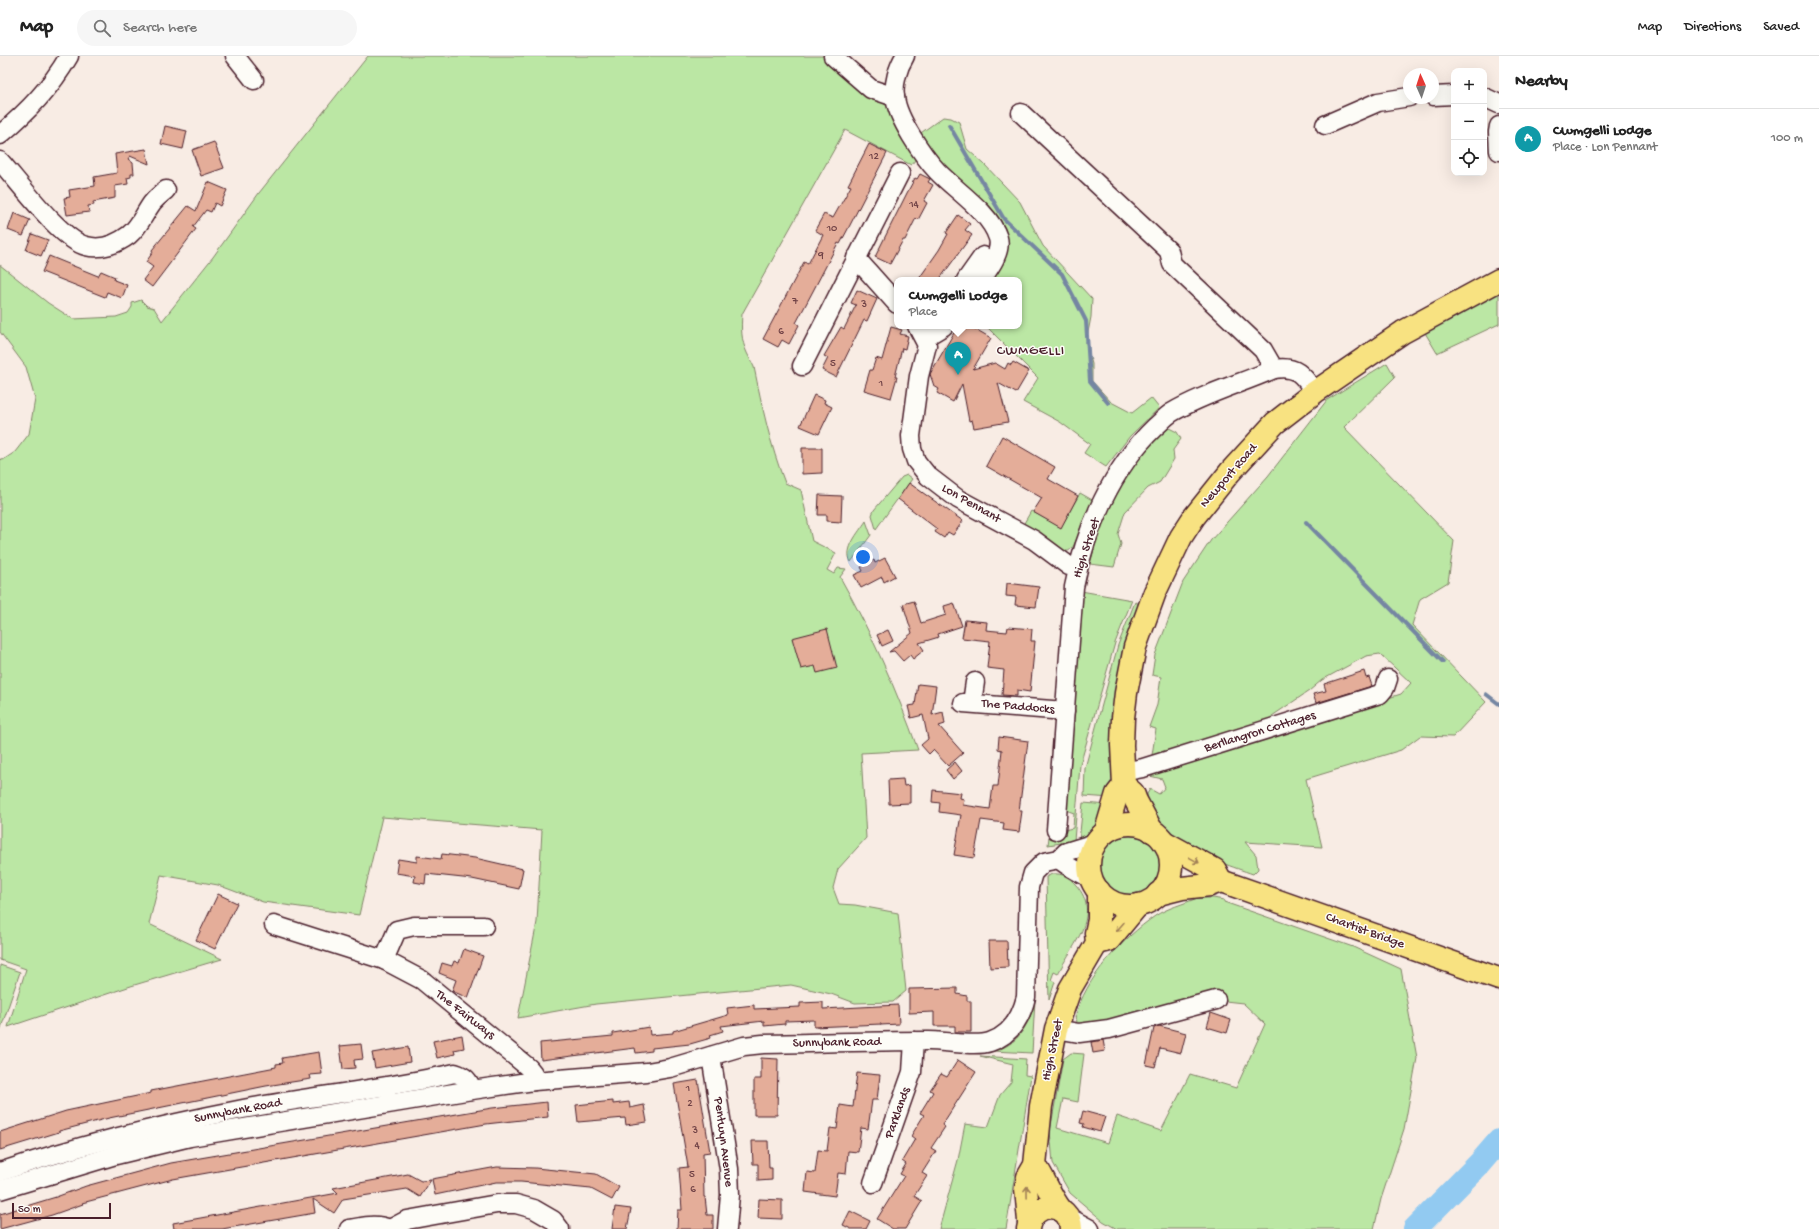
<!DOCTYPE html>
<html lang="en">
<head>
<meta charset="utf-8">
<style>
  body { margin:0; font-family:"Gochi Hand",sans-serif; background:#f6f6f6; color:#222 }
  .controls { position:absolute; right:12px; top:12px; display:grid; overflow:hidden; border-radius:8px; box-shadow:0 4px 16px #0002 }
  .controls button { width:36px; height:36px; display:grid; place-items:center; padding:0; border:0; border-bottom:1px solid #e0e0e0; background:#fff; color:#222; font:20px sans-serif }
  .compass { position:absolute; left:1403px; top:12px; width:36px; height:36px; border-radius:50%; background:#fff; box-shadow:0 4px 16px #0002; rotate:357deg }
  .scale { position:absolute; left:12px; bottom:10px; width:99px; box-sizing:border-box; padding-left:4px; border:2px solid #4a1f2b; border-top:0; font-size:11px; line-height:14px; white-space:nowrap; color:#4a1f2b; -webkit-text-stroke:3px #fdfcf7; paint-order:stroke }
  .you { position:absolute; left:863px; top:501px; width:14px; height:14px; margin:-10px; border:3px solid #fff; border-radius:50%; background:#1a73e8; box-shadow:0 0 0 6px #1a73e833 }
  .badge { display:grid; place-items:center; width:26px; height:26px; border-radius:50%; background:#d1495b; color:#fff; font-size:13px; font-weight:700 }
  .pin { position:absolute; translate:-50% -33px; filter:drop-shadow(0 1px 2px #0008) }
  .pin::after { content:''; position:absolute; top:21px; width:14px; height:12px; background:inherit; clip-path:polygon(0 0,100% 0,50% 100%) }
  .popup { position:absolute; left:894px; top:221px; width:128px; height:52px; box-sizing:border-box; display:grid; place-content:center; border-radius:8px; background:#fff; filter:drop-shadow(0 1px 3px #0005); font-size:13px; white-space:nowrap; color:#767676 }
  .popup b { font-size:15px; color:#222 }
  .popup::after { content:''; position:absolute; left:50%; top:100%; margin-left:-8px; border:8px solid transparent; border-top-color:#fff }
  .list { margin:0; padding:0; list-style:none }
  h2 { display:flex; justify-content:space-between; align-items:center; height:52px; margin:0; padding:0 16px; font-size:17px }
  h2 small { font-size:13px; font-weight:400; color:#767676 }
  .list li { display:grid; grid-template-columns:26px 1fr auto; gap:12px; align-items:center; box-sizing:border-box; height:60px; padding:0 16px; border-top:1px solid #e0e0e0 }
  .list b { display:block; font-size:15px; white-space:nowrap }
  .list p { margin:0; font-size:13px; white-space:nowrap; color:#767676 }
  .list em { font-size:13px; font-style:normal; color:#767676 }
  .icon { flex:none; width:22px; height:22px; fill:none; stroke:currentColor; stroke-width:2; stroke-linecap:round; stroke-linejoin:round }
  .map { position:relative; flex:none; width:1499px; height:1173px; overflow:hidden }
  header { display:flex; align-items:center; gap:24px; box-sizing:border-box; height:56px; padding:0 20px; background:#fff; border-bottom:1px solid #e0e0e0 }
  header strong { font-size:19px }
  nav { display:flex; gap:22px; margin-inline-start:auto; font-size:14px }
  .search { width:280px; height:36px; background:#f6f6f6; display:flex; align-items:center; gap:10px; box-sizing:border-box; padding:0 14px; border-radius:22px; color:#767676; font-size:15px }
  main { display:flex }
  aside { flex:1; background:#fff }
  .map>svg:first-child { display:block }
</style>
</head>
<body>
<header>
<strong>Map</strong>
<div class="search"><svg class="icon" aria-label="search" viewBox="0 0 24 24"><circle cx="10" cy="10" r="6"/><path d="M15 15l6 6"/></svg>Search here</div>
<nav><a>Map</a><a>Directions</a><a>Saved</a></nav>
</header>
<main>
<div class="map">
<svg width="1499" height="1173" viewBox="0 0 1499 1173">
  <rect width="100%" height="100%" fill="#f8ece4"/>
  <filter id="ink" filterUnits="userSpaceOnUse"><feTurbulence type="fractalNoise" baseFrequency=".025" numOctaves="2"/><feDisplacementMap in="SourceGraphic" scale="8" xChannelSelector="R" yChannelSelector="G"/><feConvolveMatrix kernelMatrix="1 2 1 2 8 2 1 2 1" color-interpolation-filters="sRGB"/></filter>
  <g filter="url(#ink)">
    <g fill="#bbe7a4" stroke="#828368" fill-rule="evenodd">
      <path d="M368,0H842L867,36L890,52L907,89L916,103L911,109L845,74L742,258C741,272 741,284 747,297C749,302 752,306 754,311C762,350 770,389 785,427L801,434L812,485L836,497L827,514L834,518L838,512L846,513L840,521C871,576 897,635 918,694L861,697L866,782L838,813L833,832L839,848L855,849L898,857L906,935L893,946L855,947L831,938L791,929L596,948L518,962L537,866L542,774L382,761L359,859L263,846L218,829L161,819L149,868L222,903L131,930L8,971L26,913L0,904V403L3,404L15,396L29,378L35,343L26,311L0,276V209L48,247L73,263L116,261L128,257L132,251V247L141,244L147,250L154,252L162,265L213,201L259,137Z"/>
      <polygon points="943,61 951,62 959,66 967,93 984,108 1020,146 1043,190 1092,243 1091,261 1086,287 1092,308 1092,325 1111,346 1132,357 1151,342 1159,352 1130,380 1106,411 1084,397 1090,388 1060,366 1023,346 1038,322 986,270 1019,270 1019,224 989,224 1004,193 918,79"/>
      <polygon points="1499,235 1499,268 1437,297 1424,275"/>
      <path d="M1387,307L1395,321L1344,371L1454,485L1448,526L1420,543L1412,569L1486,646L1453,681L1420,680L1401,694L1306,723L1322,791L1245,786L1256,799L1258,813L1253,818C1215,805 1150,784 1147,738L1150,733L1159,738L1165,731L1162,723L1150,720L1146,707L1152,699L1156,673L1149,671L1157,649L1161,621L1152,619L1155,599L1183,526L1211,484L1268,420L1327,344ZM1380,598L1411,627L1401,638L1277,677L1272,660L1309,635L1322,624L1366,600Z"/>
      <path d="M1169,372L1177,376L1181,383L1173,394L1174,403L1160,426L1148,432L1125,456L1118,478L1121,488L1114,511L1090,508C1106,449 1122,414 1169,372Z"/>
      <polygon points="907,419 912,423 876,473 872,459 874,454 902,421"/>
      <path d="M1080,437L1094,445L1073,491C1071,493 1069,496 1065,495C1054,494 1033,476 1023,469L1031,455L1061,471Z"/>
      <path d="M866,465L871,479L851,506C843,493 859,476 866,465Z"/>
      <polygon points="1081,535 1132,544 1115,587 1080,709 1074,785 1048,789 1049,781 1061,782 1064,774 1073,772 1074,757 1066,754"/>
      <polygon points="1135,546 1140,548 1111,742 1084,740 1085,712 1118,589"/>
      <path d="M1083,747L1109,749C1102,765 1095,777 1079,786Z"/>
      <circle cx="1130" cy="810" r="30"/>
      <path d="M1052,818C1063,817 1069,821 1076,829C1103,859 1071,890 1058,918L1054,916L1051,924L1055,926L1049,944L1046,821Z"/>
      <path d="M1197,842H1213L1224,844V846L1353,891L1401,913L1417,1002L1404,1073L1381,1143L1374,1173H1117L1103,1165L1070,1137L1053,1107L1050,1075L1063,1003L1071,997L1084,998L1078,1046L1063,1043L1057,1072L1108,1087L1117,1060L1161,1075L1190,1018L1236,1032L1265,968L1243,947L1225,945V940L1216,938L1110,967L1075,970L1077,965L1075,962C1085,922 1122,883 1155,860C1167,852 1184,848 1197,842Z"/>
      <polygon points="0,909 20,916 0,975"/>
      <path d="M1035,944L1032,997L993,995C1018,990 1030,967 1035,944Z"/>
      <polygon points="980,1000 1026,1003 1025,1019 1031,1020 1006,1173 939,1173 958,1104 965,1068 988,1071 1000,1039 1011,1026 1013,1008"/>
    </g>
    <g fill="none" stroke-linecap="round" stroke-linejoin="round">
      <g stroke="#7586a2" stroke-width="4">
        <polyline points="949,69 1004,163 1062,218 1086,265 1090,325 1108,347"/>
        <polyline points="1306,466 1443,606"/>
        <polyline points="1486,638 1499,648"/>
      </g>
      <polyline stroke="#92caf1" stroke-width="24" points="1415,1173 1480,1107 1499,1085"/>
    </g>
    <g fill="#e4ad99" stroke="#4a1f2b">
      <polygon points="165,70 187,75 183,93 161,88"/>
      <polygon points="214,86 224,112 201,120 192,94"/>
      <polygon points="869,88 887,97 849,171 840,188 838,187 813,235 796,267 799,269 789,288 782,284 778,291 763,283 804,206 808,208 823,179 815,174 824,158 833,162 851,130 848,129"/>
      <polygon points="146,93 149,108 130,100 128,103 133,107 134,118 131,118 131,121 127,122 128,128 115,130 115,142 93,146 94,149 88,150 89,156 67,159 64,142 70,141 69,134 95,130 94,121 117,117 115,98"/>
      <polygon points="920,118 930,123 928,126 933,129 924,145 927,147 918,164 916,162 905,184 903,184 890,208 875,201 907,137 915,122 917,123"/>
      <polygon points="208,126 227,134 220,150 215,147 211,156 206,154 193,171 196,173 152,231 143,224 153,211 146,206 153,196 152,194 188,150 196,155"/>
      <polygon points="14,157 30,164 23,180 8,174"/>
      <polygon points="958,159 970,168 965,174 972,179 939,224 918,224 939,194 948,178 946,177"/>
      <polygon points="32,178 48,184 41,200 26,194"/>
      <polygon points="49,200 98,220 101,215 115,221 114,224 127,229 122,242 107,236 105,241 42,216"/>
      <polygon points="857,234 877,243 867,265 864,264 836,321 822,314 828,302 824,300 841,271 844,273 856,249 851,247"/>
      <polygon points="958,270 970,270 991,282 973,313 995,307 1005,313 1008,307 1011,309 1013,306 1029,315 1016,337 998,327 1008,366 974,372 972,364 969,365 962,328 953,346 937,337 939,333 934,330 930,318"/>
      <polygon points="891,271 902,274 900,278 908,280 905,293 902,292 895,321 897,321 891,342 864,334 870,314 872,314 876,302 882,304"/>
      <polygon points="814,339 825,344 824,347 832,351 819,378 800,370"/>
      <polygon points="1002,380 1055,411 1048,423 1078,440 1061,472 1033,456 1042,442 986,410"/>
      <polygon points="802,392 822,392 822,417 802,418"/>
      <polygon points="909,427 963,465 953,479 948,476 944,482 935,476 937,473 898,443"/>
      <polygon points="819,439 842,440 841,466 827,465 827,459 818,459"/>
      <polygon points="885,502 895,520 884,526 882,521 861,532 854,519 863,515 861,511 874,504 875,507"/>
      <polygon points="1007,527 1039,531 1036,551 1015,549 1016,541 1006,540"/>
      <polygon points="914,545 921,567 946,559 944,550 954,547 962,570 938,578 939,581 919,587 924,594 913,603 910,599 903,605 894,595 889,596 912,577 903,548"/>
      <polygon points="965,564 987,566 986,574 1007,576 1008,571 1032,573 1031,585 1035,585 1030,636 1017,634 1017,640 1002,639 1004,614 987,612 990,585 962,582"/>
      <polygon points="827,573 837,612 817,617 815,610 801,613 792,582"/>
      <polygon points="888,574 893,585 882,590 877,579"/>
      <polygon points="1364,615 1366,622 1369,621 1372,630 1316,647 1313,638 1326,635 1324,628"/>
      <polygon points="918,628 936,630 932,659 943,656 945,668 939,670 963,697 948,710 933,694 929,698 921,689 928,683 923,659 911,662 908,650 915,649"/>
      <polygon points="999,681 1028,685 1019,755 1022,755 1019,776 1003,774 1004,767 981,764 974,802 954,799 961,759 939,756 940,747 932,746 933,734 961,737 960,742 964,743 963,749 990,753 993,730 998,730 1002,694 998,693"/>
      <polygon points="955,706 962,715 953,723 946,714"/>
      <polygon points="903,723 904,730 910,729 910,747 889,748 888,724"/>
      <polygon points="442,798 475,802 523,813 519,833 472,823 426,818 425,828 414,826 415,820 396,817 398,803 417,806 417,800 441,803"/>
      <polygon points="218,838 237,847 215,893 196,884"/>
      <polygon points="989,885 1007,885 1008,911 990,912"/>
      <polygon points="464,893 483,900 468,942 452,935 456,924 439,917 442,907 452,910 454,905 459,907"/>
      <polygon points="957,932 957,938 967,940 967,945 971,945 971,976 955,976 955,970 934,970 934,956 909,957 909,933"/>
      <polygon points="823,946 823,953 898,949 899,968 881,969 881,968 814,971 814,964 785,965 785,968 764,970 764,965 721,970 723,975 710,979 711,982 690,988 652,992 652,995 636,997 635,992 541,1004 540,987 613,980 613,977 649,971 650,979 673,977 673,975 728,959 727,952 754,949 754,953 800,951 800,947"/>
      <polygon points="1211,957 1231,964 1227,977 1207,971"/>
      <polygon points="1159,970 1186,977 1181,997 1160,992 1155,1011 1146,1009 1154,972"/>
      <polygon points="462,979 464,992 454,994 455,998 437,1002 433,985"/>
      <polygon points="1103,984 1105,995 1093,997 1091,986"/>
      <polygon points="361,988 363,1003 354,1004 355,1012 343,1013 340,990"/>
      <polygon points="408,991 410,1006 375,1012 372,997"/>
      <polygon points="319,996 322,1018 310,1019 311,1023 266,1030 109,1062 59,1075 59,1076 0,1094 0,1076 66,1055 151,1037 151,1035 276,1011 276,1008 283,1007 282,1002"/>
      <polygon points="761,1002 778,1003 777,1059 754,1059 754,1023 761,1023"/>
      <polygon points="958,1004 976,1016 942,1069 945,1071 931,1092 936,1095 922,1117 927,1120 914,1140 922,1145 905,1173 893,1173 877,1163 904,1120 900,1118 906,1108 902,1105 915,1083 911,1080 924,1059 920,1057 933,1036 930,1034 941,1018 947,1021"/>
      <polygon points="857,1017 880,1019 877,1044 872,1044 868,1073 861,1072 858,1096 848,1095 846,1118 838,1117 835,1140 805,1136 807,1116 815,1117 818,1094 827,1095 830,1072 837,1073 840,1049 853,1051"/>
      <polygon points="698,1024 710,1096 703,1097 704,1141 705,1141 707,1159 713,1159 713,1173 677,1173 678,1154 682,1154 679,1112 688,1111 674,1028"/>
      <polygon points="613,1045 613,1048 629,1046 630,1052 644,1049 647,1066 626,1069 625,1062 578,1066 576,1049"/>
      <polygon points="547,1046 548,1061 486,1068 173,1123 82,1147 83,1148 52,1159 0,1173 0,1158 56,1141 86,1130 171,1107 492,1052"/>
      <polygon points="1083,1055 1105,1061 1100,1076 1083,1071 1084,1068 1080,1067"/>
      <polygon points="752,1085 768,1085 769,1112 772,1112 772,1124 758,1125 758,1108 753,1108"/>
      <polygon points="497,1111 535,1112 596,1118 619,1131 612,1144 591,1133 521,1126 496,1126 435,1139 432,1123"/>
      <polygon points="408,1118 421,1125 431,1124 420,1141 407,1133 343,1143 334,1157 313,1143 315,1157 222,1173 174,1173 173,1167 338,1137 333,1132"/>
      <polygon points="759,1143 782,1144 782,1163 758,1162"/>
      <polygon points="615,1151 631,1153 627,1173 612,1173"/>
      <polygon points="850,1155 870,1165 866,1173 851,1173 843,1169"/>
    </g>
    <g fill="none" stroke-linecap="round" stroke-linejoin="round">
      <g stroke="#4a1f2b" stroke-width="21">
        <g id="minor">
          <polyline points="235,0 254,24"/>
          <polyline points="833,0 871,33 895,41"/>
          <path d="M905,0C898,11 893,28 895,41C897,62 923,100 937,115C956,135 990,156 998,182C1002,196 989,213 981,224"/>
          <polyline points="1433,40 1454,39"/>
          <polyline points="1484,41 1499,48"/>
          <polyline points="1021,57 1169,195 1172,208 1263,294 1274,313"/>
          <polyline points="1325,69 1378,46 1409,41"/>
          <polyline points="1499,70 1498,76 1499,95"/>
          <path d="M0,79C28,55 50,33 69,0"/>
          <path d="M0,105C18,125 61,184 86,190C101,194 117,188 129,179C140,170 144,158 152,147C156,142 161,138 166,134"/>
          <polyline points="856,202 897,248"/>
          <polyline points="966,224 983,200"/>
          <polyline points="917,270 927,289 919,320 911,380 912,393 916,405 928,420 958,443 1034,484 1069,510 1078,512"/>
          <polyline points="924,282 944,270"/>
          <polyline points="802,310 900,117"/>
          <polyline points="963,647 1065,655"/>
          <polyline points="972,647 975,626"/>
          <polyline points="1122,716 1143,712 1380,638 1385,632 1388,623"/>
          <path d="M1056,774L1074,531C1085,474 1112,412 1155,371C1160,367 1165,361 1171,357C1203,338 1240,328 1274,313C1296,309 1303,319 1315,336"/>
          <path d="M1059,803C1068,812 1081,816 1091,823"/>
          <polyline points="274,869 384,904 422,924 529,1012 533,1017 534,1025"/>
          <polyline points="384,904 397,874 414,870 484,870"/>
          <polyline points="1056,973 1079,977 1109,973 1216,944"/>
          <polyline points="711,1000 729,1113 730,1139 727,1173"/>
          <path d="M0,1116C79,1089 161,1069 243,1053C313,1040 385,1033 455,1017C465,1020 469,1024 472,1034"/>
          <polyline points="873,1127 912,1016 914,985"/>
          <path d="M0,1134L116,1099L190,1081L472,1034L534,1025L647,1016L670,1012L744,990L763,988C818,987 873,985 929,985C944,985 976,991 990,986C1011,979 1021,962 1026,941L1029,831L1033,817L1044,806L1059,803L1066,796L1095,787"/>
          <polyline points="1068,1161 1090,1173"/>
          <path d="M349,1173C363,1171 376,1167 389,1173"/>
          <polyline points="390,1173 407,1164 497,1148 516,1148 534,1153 553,1164 560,1173"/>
        </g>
      </g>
      <g stroke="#4a1f2b" stroke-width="25">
        <g id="major">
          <circle cx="1130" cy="809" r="41"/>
          <polyline points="1106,775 1117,738 1124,729"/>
          <polyline points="1152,775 1136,745 1133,737 1124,729 1122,689 1123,662 1126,637 1135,591 1155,536 1181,481 1194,461 1230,416 1275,367 1315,336 1403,276 1499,224"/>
          <polyline points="1164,786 1215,814 1221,825"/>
          <polyline points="1158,838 1182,832 1210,829 1221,825 1499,923"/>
          <polyline points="1097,887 1109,884 1138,849"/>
          <path d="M1035,1109C1045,1123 1050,1140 1061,1154"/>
          <polyline points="1029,1165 1026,1132 1028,1121 1035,1109 1041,1050 1056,973 1070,933 1097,887 1096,877 1099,864 1099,835"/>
          <path d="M1028,1173C1032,1144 1070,1144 1071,1173"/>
        </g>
      </g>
      <use href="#minor" stroke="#fdfcf7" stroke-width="18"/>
      <use href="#major" stroke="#f8e281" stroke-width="22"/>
    </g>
    <defs><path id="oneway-shaft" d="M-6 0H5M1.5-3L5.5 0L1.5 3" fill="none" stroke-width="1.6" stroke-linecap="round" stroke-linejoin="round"/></defs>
    <g stroke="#a18056">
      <use href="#oneway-shaft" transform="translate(1194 804) rotate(29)"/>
      <use href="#oneway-shaft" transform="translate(1120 871) rotate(131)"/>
      <use href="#oneway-shaft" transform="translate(1027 1136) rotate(-91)"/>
    </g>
  </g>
  <g text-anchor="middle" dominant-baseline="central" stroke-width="3" stroke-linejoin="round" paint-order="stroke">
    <g font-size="11" fill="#704246">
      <text x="874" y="101">12</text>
      <text x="914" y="149">14</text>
      <text x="832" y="173">10</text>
      <text x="821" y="200">9</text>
      <text x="795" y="246">7</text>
      <text x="864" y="249">3</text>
      <text x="781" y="276">6</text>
      <text x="833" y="308">5</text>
      <text x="881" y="328">1</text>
      <text x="688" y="1033">1</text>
      <text x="690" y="1048">2</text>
      <text x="695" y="1075">3</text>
      <text x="697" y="1090">4</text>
      <text x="692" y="1119">5</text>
      <text x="693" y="1134">6</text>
    </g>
    <g font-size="13" fill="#4a1f2b" stroke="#fdfcf7">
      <text transform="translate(1229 420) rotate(-49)">Newport Road</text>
      <text transform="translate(971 448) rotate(30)">Lon Pennant</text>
      <text transform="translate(1087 492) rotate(-72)">High Street</text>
      <text transform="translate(1018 651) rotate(5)">The Paddocks</text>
      <text transform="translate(1260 676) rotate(-17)">Berllangron Cottages</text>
      <text transform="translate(1365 875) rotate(20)">Chartist Bridge</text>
      <text transform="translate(465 959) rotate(38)">The Fairways</text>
      <text transform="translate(837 987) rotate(-1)">Sunnybank Road</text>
      <text transform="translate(1053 994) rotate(-78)">High Street</text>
      <text transform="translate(238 1055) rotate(-11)">Sunnybank Road</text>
      <text transform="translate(898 1057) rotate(-70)">Parklands</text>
      <text transform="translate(723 1086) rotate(83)">Pentwyn Avenue</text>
    </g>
    <g font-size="14" letter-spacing="1" fill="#4a1f2b" stroke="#fdfcf7">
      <text x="1031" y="295">CWMGELLI</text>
    </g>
  </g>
</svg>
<div class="controls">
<button>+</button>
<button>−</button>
<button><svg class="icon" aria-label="locate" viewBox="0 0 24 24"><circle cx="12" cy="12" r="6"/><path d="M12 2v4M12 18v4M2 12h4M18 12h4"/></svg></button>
</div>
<svg class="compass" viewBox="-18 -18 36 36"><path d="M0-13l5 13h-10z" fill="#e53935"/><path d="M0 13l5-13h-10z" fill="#767676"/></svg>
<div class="scale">50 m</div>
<div class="you"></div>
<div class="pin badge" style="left:958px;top:319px;background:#0f9aa8">A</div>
<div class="popup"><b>Cwmgelli Lodge</b>Place</div>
</div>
<aside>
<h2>Nearby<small></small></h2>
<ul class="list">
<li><span class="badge" style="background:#0f9aa8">A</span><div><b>Cwmgelli Lodge</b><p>Place · Lon Pennant</p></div><em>100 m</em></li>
</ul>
</aside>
</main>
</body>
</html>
